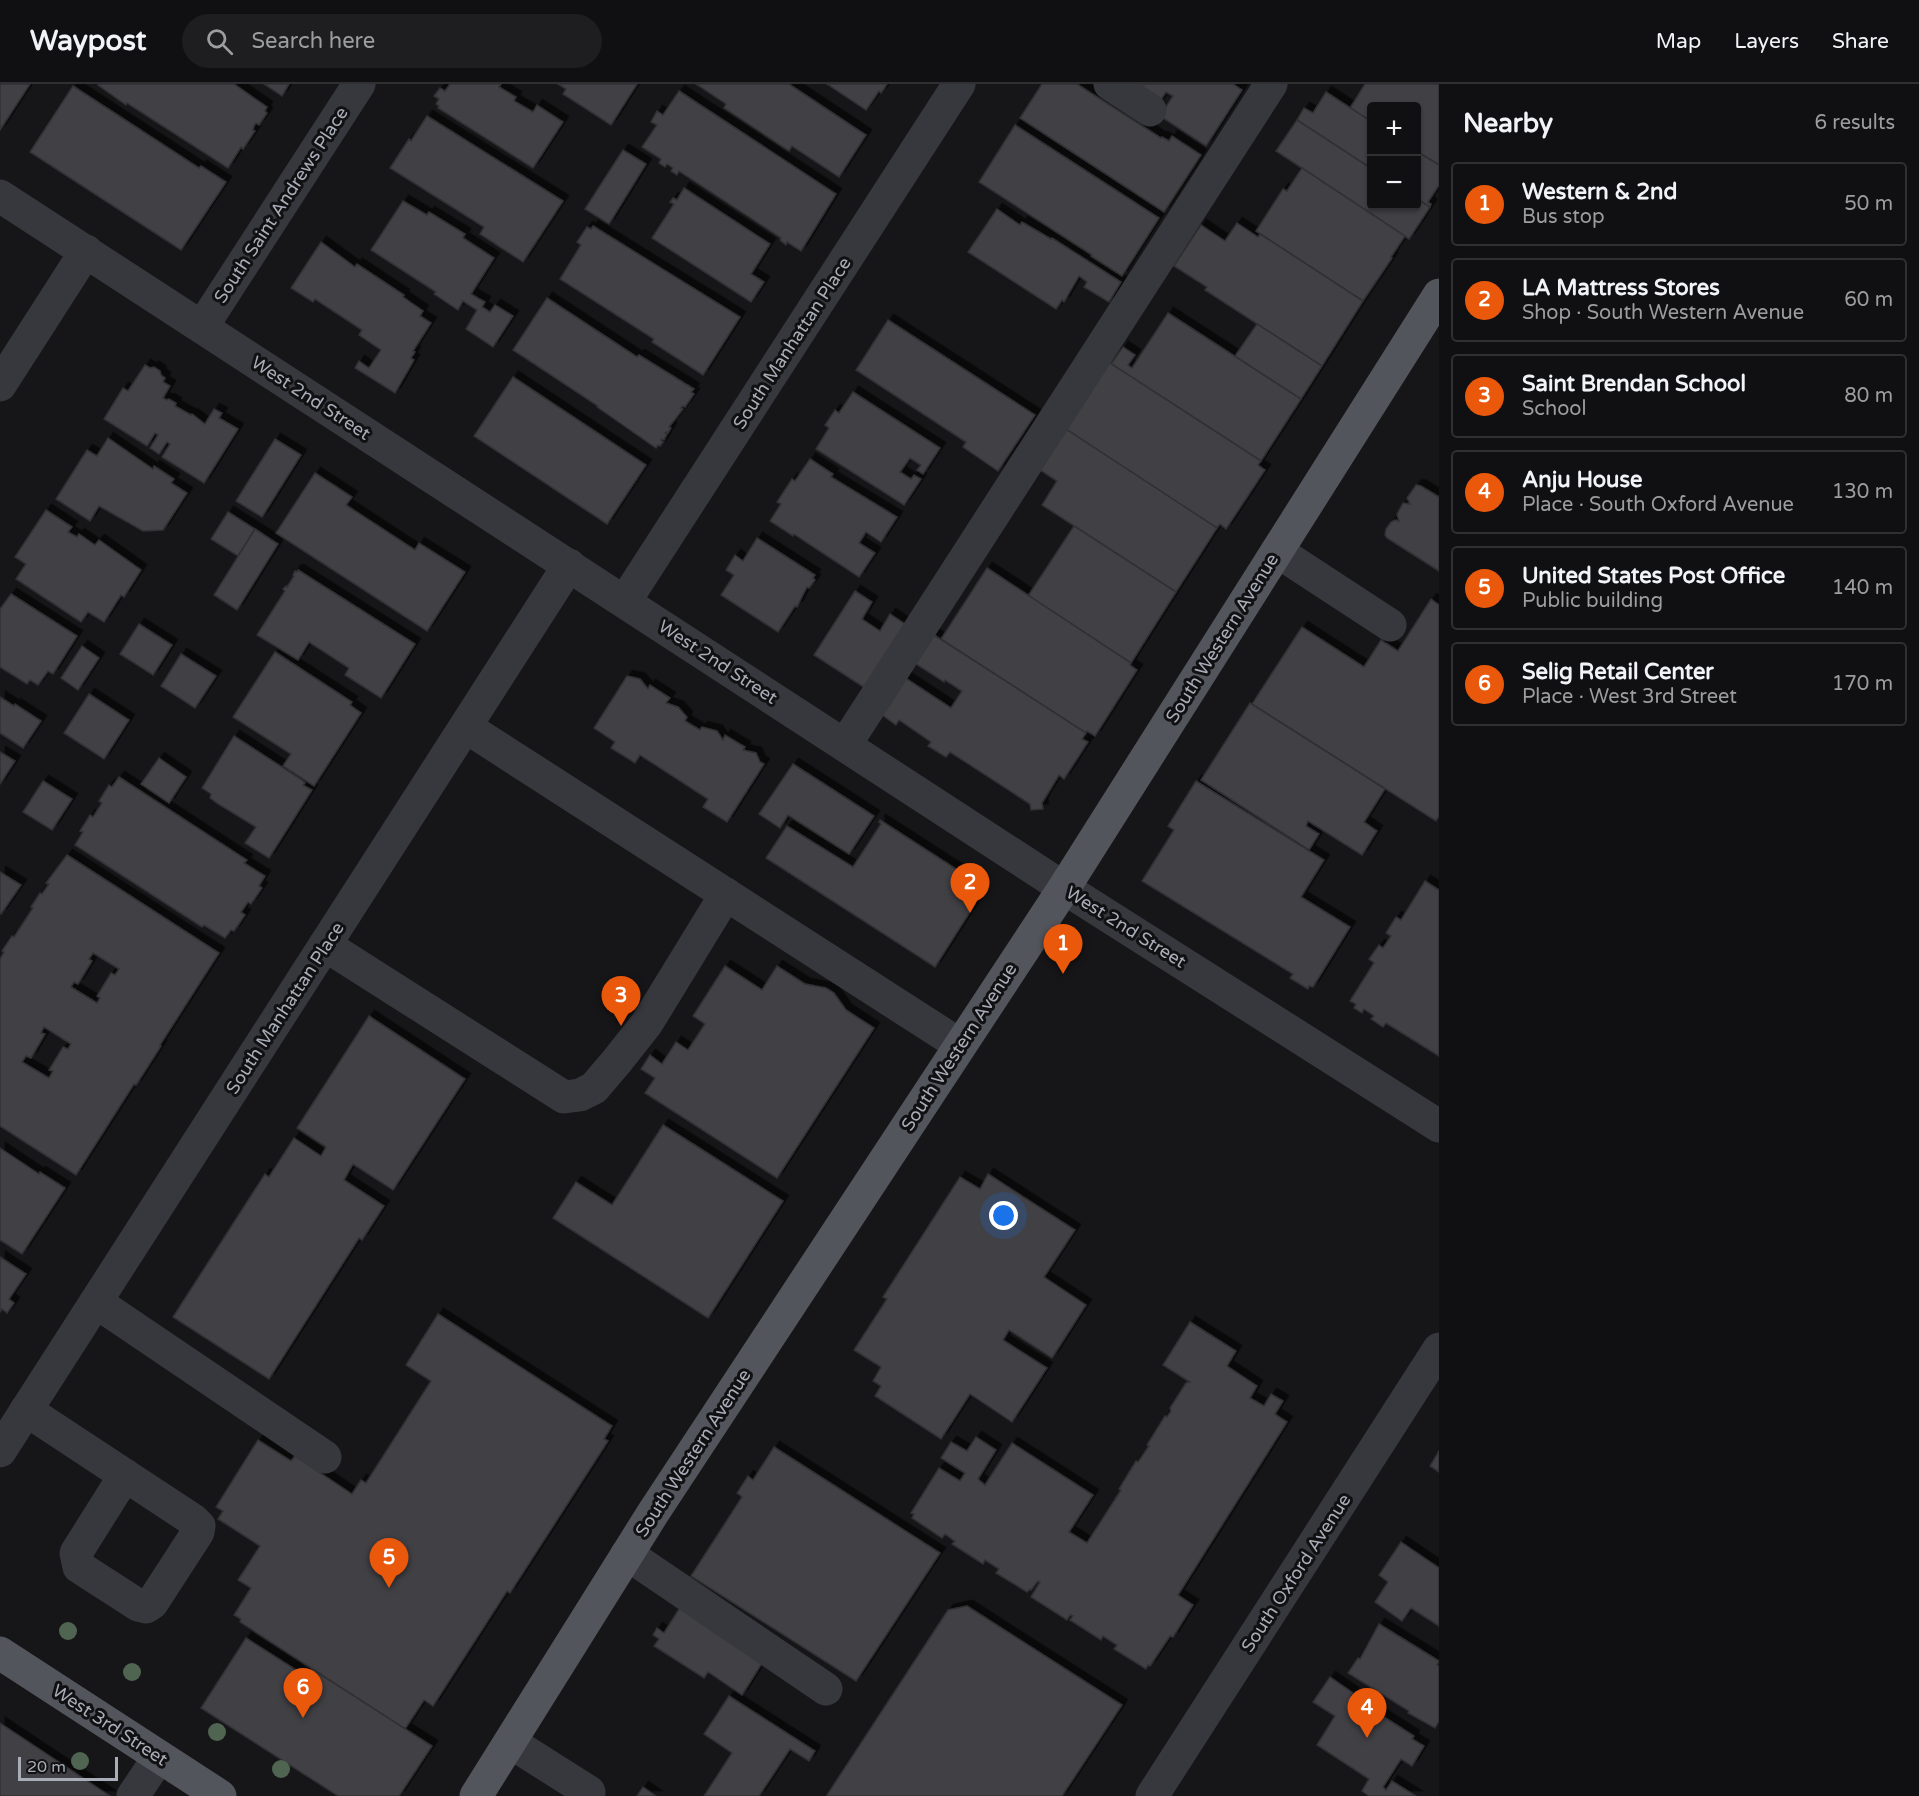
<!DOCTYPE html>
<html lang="en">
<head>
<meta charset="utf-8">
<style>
  body { margin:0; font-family:"Varela Round",sans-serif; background:#1e1e20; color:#f1f3f6 }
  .controls { position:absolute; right:18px; top:18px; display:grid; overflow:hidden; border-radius:6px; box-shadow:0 2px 4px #0004 }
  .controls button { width:54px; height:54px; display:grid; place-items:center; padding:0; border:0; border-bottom:2px solid #303032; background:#101012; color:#f1f3f6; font:30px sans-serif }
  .scale { position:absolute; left:18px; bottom:15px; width:100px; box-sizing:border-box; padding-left:6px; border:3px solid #a8adb8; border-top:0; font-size:16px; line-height:21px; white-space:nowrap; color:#a8adb8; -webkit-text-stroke:4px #111113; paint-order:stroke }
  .you { position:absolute; left:1004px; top:1132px; width:21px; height:21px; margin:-15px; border:4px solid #fff; border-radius:50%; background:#1a73e8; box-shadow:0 0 0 9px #1a73e833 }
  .badge { display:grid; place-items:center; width:39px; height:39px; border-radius:50%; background:#ea580c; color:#fff; font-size:20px; font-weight:700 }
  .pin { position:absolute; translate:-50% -50px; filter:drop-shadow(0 2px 3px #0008) }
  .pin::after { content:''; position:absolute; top:32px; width:21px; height:18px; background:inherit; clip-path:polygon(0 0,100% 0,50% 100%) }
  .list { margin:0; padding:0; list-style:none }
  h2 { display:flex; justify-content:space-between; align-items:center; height:78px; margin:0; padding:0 24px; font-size:26px }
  h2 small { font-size:20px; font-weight:400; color:#9c9d9f }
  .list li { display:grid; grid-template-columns:39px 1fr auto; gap:18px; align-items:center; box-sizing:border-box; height:84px; margin:0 12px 12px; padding:0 12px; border:2px solid #303032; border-radius:6px }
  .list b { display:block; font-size:22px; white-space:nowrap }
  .list p { margin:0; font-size:20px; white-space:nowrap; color:#9c9d9f }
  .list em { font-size:20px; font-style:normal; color:#9c9d9f }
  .icon { flex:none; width:33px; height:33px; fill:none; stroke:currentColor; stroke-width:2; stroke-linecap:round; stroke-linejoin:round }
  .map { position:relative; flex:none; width:1439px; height:1712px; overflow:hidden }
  header { display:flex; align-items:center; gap:36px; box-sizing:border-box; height:84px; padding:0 30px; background:#101012; border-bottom:2px solid #303032 }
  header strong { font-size:28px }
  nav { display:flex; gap:33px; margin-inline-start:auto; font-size:21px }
  .search { width:420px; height:54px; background:#1e1e20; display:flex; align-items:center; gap:15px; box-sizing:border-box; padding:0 21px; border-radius:33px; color:#9c9d9f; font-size:22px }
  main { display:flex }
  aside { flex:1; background:#101012 }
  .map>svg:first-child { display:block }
</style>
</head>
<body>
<header>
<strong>Waypost</strong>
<div class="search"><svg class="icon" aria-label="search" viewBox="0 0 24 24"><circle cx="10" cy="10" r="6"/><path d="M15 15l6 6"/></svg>Search here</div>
<nav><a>Map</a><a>Layers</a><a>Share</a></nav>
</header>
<main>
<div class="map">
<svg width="1439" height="1712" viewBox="0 0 1439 1712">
  <defs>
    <filter id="shadow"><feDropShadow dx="5.5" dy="-5.5" stdDeviation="0" flood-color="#0009"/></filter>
  </defs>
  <rect width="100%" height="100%" fill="#161618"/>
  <g fill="#404145" stroke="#303034" stroke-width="1.5" fill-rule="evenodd" filter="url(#shadow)">
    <polygon points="0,0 30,0 0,46"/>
    <polygon points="98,0 234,0 267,23 265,27 267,29 259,41 256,39 254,42 253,46 255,47 243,65 241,63 228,84 127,19 126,21 98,1"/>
    <polygon points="264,0 289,0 282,12"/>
    <polygon points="450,0 501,0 499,3 516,13 514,17 533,28 537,21 563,38 533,84 438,24 439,22 436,20 439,15 434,12 440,4 445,7"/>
    <polygon points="558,0 637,0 611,41 563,10 566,5"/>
    <polygon points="696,0 789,0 866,51 839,93 792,62 789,67 724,24 726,20"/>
    <polygon points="827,0 887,0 881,9 879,7 866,26"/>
    <polygon points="1042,0 1077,0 1161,54 1162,53 1169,57 1172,52 1201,71 1164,128 1020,34"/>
    <polygon points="1128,0 1233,0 1242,6 1206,62 1160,32 1173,12 1166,8 1158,20"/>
    <polygon points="1365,0 1439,0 1439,81 1416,67 1416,22 1372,22 1372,38 1350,24"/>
    <polygon points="73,2 199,84 201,82 226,98 181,166 30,68"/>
    <polygon points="679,7 836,110 801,167 787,158 786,161 780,156 781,154 679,87 677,91 671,87 673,84 667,80 665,83 659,79 661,75 642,63 657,41 651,38 657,27 663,31"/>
    <polygon points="1326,8 1372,38 1372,85 1297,36 1304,24 1313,29"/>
    <polygon points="427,32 563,117 523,178 480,150 484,143 390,84 409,55 411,57"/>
    <polygon points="1297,36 1372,85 1372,122 1416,122 1416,114 1430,123 1409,155 1276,67"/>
    <polygon points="1015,41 1159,134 1122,192 1091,172 1092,171 979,98"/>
    <polygon points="623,66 646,80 609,140 585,125"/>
    <polygon points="1416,67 1439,81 1439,101 1428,118 1431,120 1430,123 1416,114"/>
    <polygon points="1302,84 1405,152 1391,173 1392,174 1363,217 1256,147 1283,105 1287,107"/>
    <polygon points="684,104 770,160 751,190 764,198 751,218 652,154 674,120 670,118 673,114 677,116"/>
    <polygon points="403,117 427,131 429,128 465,150 463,154 494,174 471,210 485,218 482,223 490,228 495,221 513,232 493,263 466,245 477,226 463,217 458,226 434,210 436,208 371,166"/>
    <polygon points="997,125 1020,141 1022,138 1051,155 1052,154 1121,198 1109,218 1084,203 1087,198 1079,192 1064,218 1062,216 1056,225 968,168"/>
    <polygon points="1237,139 1258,153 1260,150 1363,217 1322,282 1205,206 1207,203 1174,182 1201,141 1225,157"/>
    <polygon points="593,142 740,233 703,291 652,258 654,255 560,195 581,161 577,158 587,143 591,145"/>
    <polygon points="321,158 355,183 357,180 404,211 403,213 423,227 420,232 431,239 413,267 415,268 411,274 414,276 395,309 355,284 359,277 369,284 381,266 359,251 362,246 315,215 313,218 291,204"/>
    <polygon points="547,214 637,273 639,271 694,305 691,308 694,310 685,323 683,322 681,324 683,325 669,343 671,344 668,349 666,348 665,349 667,350 664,356 662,355 661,356 663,358 660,362 658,361 656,364 597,323 598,322 513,266"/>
    <polygon points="1168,229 1301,315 1261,377 1111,280 1123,263 1135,271 1128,281 1132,284"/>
    <polygon points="888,236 1035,331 998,387 963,363 966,358 856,286"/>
    <polygon points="1257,240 1322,282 1301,315 1235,272"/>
    <polygon points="1107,277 1261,377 1258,381 1265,386 1226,445 1220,440 1217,444 1063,344"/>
    <polygon points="145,281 150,284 154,283 160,287 161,291 165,294 163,298 170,302 163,314 167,316 169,315 176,319 175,322 191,331 192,330 205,340 214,325 222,329 219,334 238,345 204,399 162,373 170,360 167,358 159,370 150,364 158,351 155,349 147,362 104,335 123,304 128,307"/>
    <polygon points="513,293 646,381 607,440 474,352"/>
    <polygon points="853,308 940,364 923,390 917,386 921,381 910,374 900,388 911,395 914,391 921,395 904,421 816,365 829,344 825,341 835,326 839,329"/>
    <polygon points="1066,345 1217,444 1176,508 1042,421 1057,397 1040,386"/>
    <polygon points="108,354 153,385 154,382 174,395 171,399 187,409 163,446 143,447 99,422 90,437 56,415 87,366 97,372"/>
    <polygon points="275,355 301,371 262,433 236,417"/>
    <polygon points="810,375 833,390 831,393 897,433 881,458 866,448 859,459 875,469 859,493 794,450 793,452 770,437 781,420 777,418 792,395 795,397"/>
    <polygon points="315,389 352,413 346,421 415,466 419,459 465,488 427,547 276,449"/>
    <polygon points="1416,401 1421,402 1439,413 1439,487 1387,454 1385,451 1386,445 1391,438 1395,436 1399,437 1397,430 1403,419 1410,420 1407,414"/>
    <polygon points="46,426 72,443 68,448 77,453 79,450 95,461 99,456 141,486 124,513 121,511 104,538 88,528 81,538 16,495 26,480 15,473"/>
    <polygon points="228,428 255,445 238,472 211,455"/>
    <polygon points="1074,442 1176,508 1131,579 1028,512"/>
    <polygon points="255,445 278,460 237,526 214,511"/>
    <polygon points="757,454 815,491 813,494 815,496 809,504 807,503 797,523 795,522 778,548 721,511 734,491 726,486 735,471 743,477"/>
    <polygon points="987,484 1131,579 1130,581 1137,586 1095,652 1087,647 1086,649 941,555"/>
    <polygon points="298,486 415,560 381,614 345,591 349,584 309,558 298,576 257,551 285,507 283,505 286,502 287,503 294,492 293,491 295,487 297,488"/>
    <polygon points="855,507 872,518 862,535 880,547 890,530 911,544 865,604 814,571"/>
    <polygon points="11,510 77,552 53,590 48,587 38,601 30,596 27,600 0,583 0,525"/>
    <polygon points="1431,515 1439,521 1439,732 1436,737 1252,620 1302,543 1364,583 1381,556 1398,567"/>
    <polygon points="139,540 172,561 153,591 120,570"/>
    <polygon points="931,549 1086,649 1082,655 1088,658 1064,695 1059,691 1042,719 1043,725 1031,726 1030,720 950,668 946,673 928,662 931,658 899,636 896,641 881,630 904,593 951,624 962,607 945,596 944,598 913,578"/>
    <polygon points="82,562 99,574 78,606 61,594"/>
    <polygon points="275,568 352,618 350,621 361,629 314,702 283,682 291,670 233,633"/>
    <polygon points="181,570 216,592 195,624 161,602"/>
    <polygon points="627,592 640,595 648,605 650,601 670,614 666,619 678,623 687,633 685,637 700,646 702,643 717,647 723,656 725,651 745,663 743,666 756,669 760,678 764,680 727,738 703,723 708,715 640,671 635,679 611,664 615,658 594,644"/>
    <polygon points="89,610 129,636 104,675 64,649"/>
    <polygon points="0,613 14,622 15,620 41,637 23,664 0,649"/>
    <polygon points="1250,619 1385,705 1364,738 1377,747 1362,771 1308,737 1306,742 1319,750 1309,766 1201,696"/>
    <polygon points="234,652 302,696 305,699 303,701 312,706 269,774 245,759 256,743 218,720 210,714 211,710 202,704"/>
    <polygon points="0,668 15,677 0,700"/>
    <polygon points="159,674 186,693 169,719 141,700"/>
    <polygon points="793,680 874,732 849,770 788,731 780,744 759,730"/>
    <polygon points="119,693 247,776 244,779 265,792 259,802 262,804 251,820 248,818 241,828 245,831 234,847 231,846 225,854 204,841 202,843 75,761 83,748 80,747 90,731 93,733 102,719 99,717 109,701 112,703"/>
    <polygon points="43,697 72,715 52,746 23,728"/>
    <polygon points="1196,697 1324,776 1301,813 1350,843 1313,903 1309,902 1308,905 1290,894 1293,890 1142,797 1174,746 1168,742"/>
    <polygon points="880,736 967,792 976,804 977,809 975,820 935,883 766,774 787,742 853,783 881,740 879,738"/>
    <path d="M67,771L219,869L160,961L161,962L136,1001L134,1000L76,1091L0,1042V875L4,868L2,867L12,852L14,853L33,824L31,823L40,809L42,810L49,800L46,799ZM93,869L119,885L115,891L111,889L97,912L100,914L97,919L71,903L74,898L78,900L92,877L89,875ZM44,943L71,960L68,965L63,963L49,986L53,987L49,994L22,978L26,972L31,974L45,950L41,949Z"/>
    <polygon points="0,788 21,801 1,830 0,829"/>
    <polygon points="1425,797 1439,806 1439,972 1386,939 1383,943 1371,935 1374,932 1364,925 1362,929 1354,924 1356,920 1350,917 1374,879 1369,875 1379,861 1383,864 1391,852 1386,849 1396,833 1401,836"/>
    <polygon points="725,882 762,906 777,882 805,900 826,904 834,909 846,926 874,944 777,1094 645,1009 655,994 641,985 650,971 662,980 676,958 688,966 705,940 693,932"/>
    <polygon points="369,932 465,995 393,1106 353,1080 344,1096 384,1122 362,1156 359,1154 269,1295 173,1233 265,1090 269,1093 294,1054 321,1072 326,1063 297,1044"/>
    <polygon points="663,1041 783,1117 708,1234 553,1134 576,1098 612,1121"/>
    <polygon points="0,1064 39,1090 40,1088 65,1104 22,1170 0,1156"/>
    <polygon points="988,1090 1075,1146 1044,1193 1086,1221 1052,1274 1009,1246 1003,1256 1047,1284 1012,1338 970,1310 941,1355 875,1312 881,1302 873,1297 881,1283 854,1266 887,1215 883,1213 960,1093 980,1105"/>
    <polygon points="0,1173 26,1190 9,1215 14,1219 7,1229 2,1225 0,1228"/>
    <polygon points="438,1230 612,1342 604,1355 608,1357 510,1509 507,1507 433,1622 424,1616 405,1645 240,1538 241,1535 234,1531 251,1504 238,1496 260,1462 218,1435 223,1427 216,1423 258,1356 291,1377 295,1372 352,1410 361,1396 366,1399 431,1297 406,1281"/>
    <polygon points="1190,1238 1236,1267 1227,1282 1257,1302 1250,1314 1264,1322 1271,1310 1283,1317 1275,1330 1287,1338 1178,1511 1193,1521 1173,1553 1170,1552 1150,1582 1148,1581 1146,1585 1114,1565 1117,1561 1103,1552 1101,1556 1070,1536 1073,1532 1070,1531 1067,1536 1031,1513 1040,1498 1038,1497 1031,1506 1030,1505 1027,1508 996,1489 999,1485 985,1476 983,1480 952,1460 955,1457 953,1456 945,1450 942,1454 912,1434 914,1430 911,1429 939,1384 960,1397 965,1389 941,1374 951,1358 967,1367 976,1353 996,1366 978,1395 985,1401 1012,1359 1093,1411 1069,1448 1087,1459 1121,1406 1119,1405 1136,1377 1138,1378 1149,1362 1147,1361 1165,1332 1167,1333 1171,1327 1170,1324 1186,1299 1190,1298 1163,1281"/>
    <polygon points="774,1363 940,1469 856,1597 691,1492 742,1413 737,1409 748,1392 753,1396"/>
    <polygon points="1439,1367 1439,1388 1430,1382"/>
    <polygon points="1401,1458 1439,1484 1439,1542 1411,1524 1402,1537 1375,1518 1388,1498 1379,1491"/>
    <polygon points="684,1517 764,1576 742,1611 708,1588 704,1594 654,1562 659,1555 653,1551 657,1544 664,1549"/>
    <polygon points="967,1522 1122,1621 1062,1712 829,1712 827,1711 948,1526"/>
    <polygon points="1379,1540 1439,1577 1437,1581 1439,1582 1439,1637 1435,1644 1408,1629 1409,1627 1348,1589 1358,1574 1360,1575"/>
    <polygon points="246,1554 307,1593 312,1585 432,1662 399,1712 338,1712 201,1624"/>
    <polygon points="1330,1593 1353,1609 1351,1612 1414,1652 1412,1655 1424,1662 1412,1682 1401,1675 1383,1703 1386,1706 1392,1697 1416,1712 1369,1712 1362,1707 1369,1695 1317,1661 1335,1632 1313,1618"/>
    <polygon points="729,1612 815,1667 809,1677 790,1665 759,1712 704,1712 732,1669 704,1650"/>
    <polygon points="0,1639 110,1712 0,1712"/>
    <polygon points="643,1703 656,1712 637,1712"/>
  </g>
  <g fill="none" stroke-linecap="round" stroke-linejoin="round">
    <g stroke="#37383d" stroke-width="33">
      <polyline points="1110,0 1150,26"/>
      <polyline points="0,112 1064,804 1439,1042"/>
      <polyline points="202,243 359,0"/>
      <polyline points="0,301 86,167"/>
      <polyline points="1277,467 1390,541"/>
      <polyline points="625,517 959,0"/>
      <polyline points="466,643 960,961"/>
      <polyline points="845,661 1271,0"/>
      <polyline points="325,861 564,1013 580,1011 594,1004 617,977 647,939 726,810"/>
      <polyline points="96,1218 325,1373"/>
      <polyline points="26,1326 193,1436 199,1442 198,1448 152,1519 146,1523 138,1521 79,1483 76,1469 125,1391"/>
      <polyline points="0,1367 569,481"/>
      <polyline points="627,1470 826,1605"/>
      <polyline points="510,1658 589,1708 586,1712"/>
      <polyline points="133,1712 159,1673"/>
      <polyline points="1152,1712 1439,1265"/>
    </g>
    <g stroke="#53555c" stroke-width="33">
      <polyline points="0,1569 220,1712"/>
      <polyline points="476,1712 653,1429 1064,804 1439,211"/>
    </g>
  </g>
  <g fill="#506452">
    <circle cx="68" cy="1547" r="9"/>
    <circle cx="132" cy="1588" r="9"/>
    <circle cx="217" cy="1648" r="9"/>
    <circle cx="80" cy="1677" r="9"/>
    <circle cx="281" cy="1685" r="9"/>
  </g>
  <g text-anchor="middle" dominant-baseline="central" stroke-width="6" stroke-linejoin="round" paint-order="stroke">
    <g font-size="18" fill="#a8adb8" stroke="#111113">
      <text transform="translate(281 121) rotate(-57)">South Saint Andrews Place</text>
      <text transform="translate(792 259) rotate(-57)">South Manhattan Place</text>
      <text transform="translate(311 314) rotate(33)">West 2nd Street</text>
      <text transform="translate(1222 554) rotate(-58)">South Western Avenue</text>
      <text transform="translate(718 578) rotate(33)">West 2nd Street</text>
      <text transform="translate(1126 843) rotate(32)">West 2nd Street</text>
      <text transform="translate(285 924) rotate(-57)">South Manhattan Place</text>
      <text transform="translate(959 963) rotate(-57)">South Western Avenue</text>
      <text transform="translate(693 1369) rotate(-57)">South Western Avenue</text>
      <text transform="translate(1296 1489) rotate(-57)">South Oxford Avenue</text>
      <text transform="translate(110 1641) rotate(33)">West 3rd Street</text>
    </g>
  </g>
</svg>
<div class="controls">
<button>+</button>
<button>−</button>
</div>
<div class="scale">20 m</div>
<div class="you"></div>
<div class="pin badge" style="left:1063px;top:890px">1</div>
<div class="pin badge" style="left:970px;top:829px">2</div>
<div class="pin badge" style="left:621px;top:942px">3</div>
<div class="pin badge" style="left:1367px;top:1654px">4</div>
<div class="pin badge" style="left:389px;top:1504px">5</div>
<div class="pin badge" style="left:303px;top:1634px">6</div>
</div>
<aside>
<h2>Nearby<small>6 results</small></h2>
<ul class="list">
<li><span class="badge">1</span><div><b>Western &amp; 2nd</b><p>Bus stop</p></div><em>50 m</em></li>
<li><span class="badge">2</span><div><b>LA Mattress Stores</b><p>Shop · South Western Avenue</p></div><em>60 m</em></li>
<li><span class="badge">3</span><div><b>Saint Brendan School</b><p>School</p></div><em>80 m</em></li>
<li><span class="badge">4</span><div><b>Anju House</b><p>Place · South Oxford Avenue</p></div><em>130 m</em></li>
<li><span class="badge">5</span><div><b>United States Post Office</b><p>Public building</p></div><em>140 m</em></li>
<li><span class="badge">6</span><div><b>Selig Retail Center</b><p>Place · West 3rd Street</p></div><em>170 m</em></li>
</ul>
</aside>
</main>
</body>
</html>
